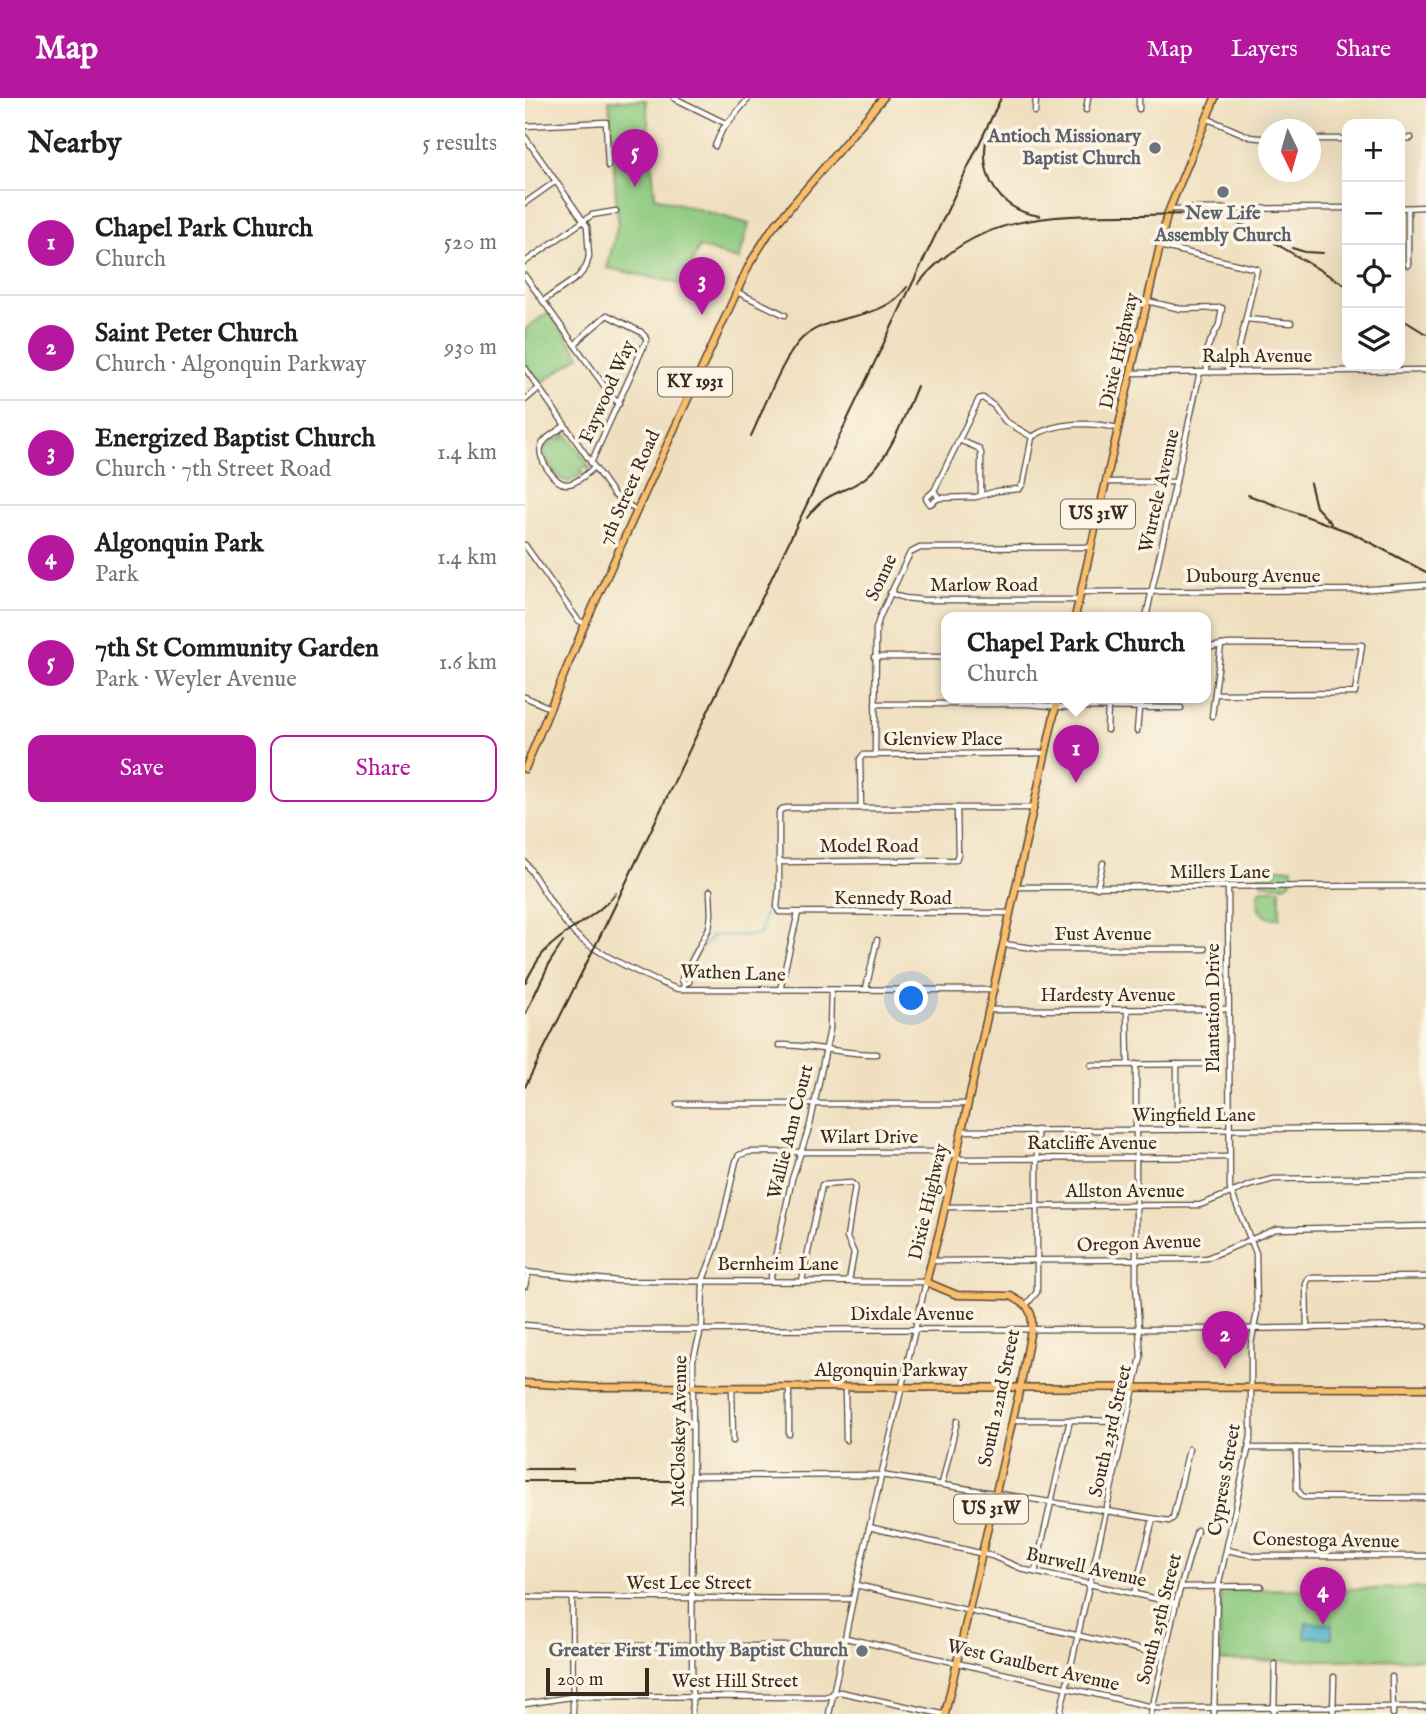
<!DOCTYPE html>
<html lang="en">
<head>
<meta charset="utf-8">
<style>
  body { margin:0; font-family:"IM FELL English",serif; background:#f2f2f2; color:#202124 }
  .controls { position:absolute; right:21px; top:21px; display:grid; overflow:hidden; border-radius:14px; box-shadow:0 7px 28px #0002 }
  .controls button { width:63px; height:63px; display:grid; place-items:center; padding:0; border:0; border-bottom:2px solid #e0e0e0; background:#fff; color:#202124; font:35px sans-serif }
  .compass { position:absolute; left:733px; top:21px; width:63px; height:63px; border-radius:50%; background:#fff; box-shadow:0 7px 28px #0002; rotate:175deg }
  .scale { position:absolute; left:21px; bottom:18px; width:103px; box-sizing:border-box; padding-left:7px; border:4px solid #3b2a1e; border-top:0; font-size:19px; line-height:24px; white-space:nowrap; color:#3b2a1e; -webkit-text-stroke:5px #fcf5e5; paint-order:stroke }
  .you { position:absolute; left:387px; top:901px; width:24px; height:24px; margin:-18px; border:5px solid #fff; border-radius:50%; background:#1a73e8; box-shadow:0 0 0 10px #1a73e833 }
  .badge { display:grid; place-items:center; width:46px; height:46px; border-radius:50%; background:#b5179e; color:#fff; font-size:23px; font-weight:700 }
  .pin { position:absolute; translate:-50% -58px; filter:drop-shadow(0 2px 4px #0008) }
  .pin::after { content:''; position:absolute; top:37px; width:24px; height:21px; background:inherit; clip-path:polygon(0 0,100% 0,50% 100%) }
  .popup { position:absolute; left:416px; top:514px; width:270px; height:91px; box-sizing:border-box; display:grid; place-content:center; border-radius:14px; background:#fff; filter:drop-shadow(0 2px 5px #0005); font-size:23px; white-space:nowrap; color:#757577 }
  .popup b { font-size:26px; color:#202124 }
  .popup::after { content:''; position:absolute; left:50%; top:100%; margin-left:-14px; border:14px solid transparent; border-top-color:#fff }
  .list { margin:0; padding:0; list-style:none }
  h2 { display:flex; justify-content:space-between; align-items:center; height:91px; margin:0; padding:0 28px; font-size:30px }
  h2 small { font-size:23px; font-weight:400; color:#757577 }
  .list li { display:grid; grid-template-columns:46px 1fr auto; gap:21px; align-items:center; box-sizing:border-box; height:105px; padding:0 28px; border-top:2px solid #e0e0e0 }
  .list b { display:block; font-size:26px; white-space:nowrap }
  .list p { margin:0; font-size:23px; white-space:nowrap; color:#757577 }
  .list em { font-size:23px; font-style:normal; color:#757577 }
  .actions { display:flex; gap:14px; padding:21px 28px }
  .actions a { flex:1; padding:16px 0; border:2px solid #b5179e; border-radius:14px; text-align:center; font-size:24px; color:#b5179e }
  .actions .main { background:#b5179e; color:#fff }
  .icon { flex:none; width:38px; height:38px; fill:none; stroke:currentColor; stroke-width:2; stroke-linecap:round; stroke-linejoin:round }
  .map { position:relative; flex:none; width:901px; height:1616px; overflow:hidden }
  header { display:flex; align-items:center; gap:42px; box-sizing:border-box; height:98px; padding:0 35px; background:#b5179e; color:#fff }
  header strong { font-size:33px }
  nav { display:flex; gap:38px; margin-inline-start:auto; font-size:24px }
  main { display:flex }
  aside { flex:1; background:#fff }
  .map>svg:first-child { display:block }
</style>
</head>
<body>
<header>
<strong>Map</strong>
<nav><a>Map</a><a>Layers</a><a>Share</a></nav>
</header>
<main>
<aside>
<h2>Nearby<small>5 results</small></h2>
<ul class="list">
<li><span class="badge">1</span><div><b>Chapel Park Church</b><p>Church</p></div><em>520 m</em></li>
<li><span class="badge">2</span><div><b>Saint Peter Church</b><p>Church · Algonquin Parkway</p></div><em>930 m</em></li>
<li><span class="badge">3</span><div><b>Energized Baptist Church</b><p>Church · 7th Street Road</p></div><em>1.4 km</em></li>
<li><span class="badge">4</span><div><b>Algonquin Park</b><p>Park</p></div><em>1.4 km</em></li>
<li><span class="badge">5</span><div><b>7th St Community Garden</b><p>Park · Weyler Avenue</p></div><em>1.6 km</em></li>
</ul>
<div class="actions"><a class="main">Save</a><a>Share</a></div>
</aside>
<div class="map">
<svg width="901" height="1616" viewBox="0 0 901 1616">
  <rect width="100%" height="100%" fill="#fcf5e5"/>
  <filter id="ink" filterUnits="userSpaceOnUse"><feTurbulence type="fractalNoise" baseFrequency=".0143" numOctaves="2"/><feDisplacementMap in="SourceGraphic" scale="14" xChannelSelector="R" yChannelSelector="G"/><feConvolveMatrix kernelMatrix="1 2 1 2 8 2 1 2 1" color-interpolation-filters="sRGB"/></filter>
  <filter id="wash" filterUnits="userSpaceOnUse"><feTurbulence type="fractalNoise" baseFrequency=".00686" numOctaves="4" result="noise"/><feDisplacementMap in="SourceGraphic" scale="28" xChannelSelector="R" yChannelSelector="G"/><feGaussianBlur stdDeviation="1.57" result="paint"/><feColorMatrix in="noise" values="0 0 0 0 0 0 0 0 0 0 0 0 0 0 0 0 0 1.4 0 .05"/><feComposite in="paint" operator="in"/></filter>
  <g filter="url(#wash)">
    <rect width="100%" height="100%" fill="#efdfbf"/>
    <g fill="#8dca80" stroke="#647a4f" stroke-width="2">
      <polygon points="84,2 121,2 130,99 224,126 214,162 174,149 158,186 82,170 93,126"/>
      <polygon points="24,214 55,258 15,286 0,263 0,231"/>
      <path d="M40,334L65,369L64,372L61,368L55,372L58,376L43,384C31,381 20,364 18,352L22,346L31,339L34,342L40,339L38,335Z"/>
      <polygon points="734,767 740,770 767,770 766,783 760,787 738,786 735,782"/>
      <polygon points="737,791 755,791 755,820 744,820 734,812 733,795"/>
      <polygon points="901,1490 901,1561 695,1563 696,1492"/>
    </g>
    <polygon fill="#4ab2c9" stroke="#426e74" stroke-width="2" points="781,1525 807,1526 807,1540 780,1539"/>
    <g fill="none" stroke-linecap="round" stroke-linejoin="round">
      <polyline stroke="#4ab2c9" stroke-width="2" points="177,850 187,838 235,837 245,794"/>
    </g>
  </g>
  <g filter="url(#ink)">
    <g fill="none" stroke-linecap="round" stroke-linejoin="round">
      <g stroke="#564536" stroke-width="7">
        <g id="minor">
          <polyline points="149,0 202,26"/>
          <polyline points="614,11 614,0"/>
          <polyline points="561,12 563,0"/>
          <polyline points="510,14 511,0"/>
          <polyline points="681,20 725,39 744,41"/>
          <polyline points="0,28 81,24 83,68"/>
          <polyline points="0,39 62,128 64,158 61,169 53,179 18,203"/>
          <polyline points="786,41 822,41"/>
          <polyline points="875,41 886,40"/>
          <polyline points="190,48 197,32 224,0"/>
          <polyline points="0,105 31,83"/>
          <polyline points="875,110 901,109"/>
          <polyline points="883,110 883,167"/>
          <polyline points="645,111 822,110"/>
          <polyline points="635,148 732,171 709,273"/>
          <polyline points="0,164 67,117 91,113"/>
          <polyline points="0,178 88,300 94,306"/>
          <polyline points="212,194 260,217"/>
          <polyline points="622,203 656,211 697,210 694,227 681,252 682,273"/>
          <polyline points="721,221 766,225"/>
          <polyline points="50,247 59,237 82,217 116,234 122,241 66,365"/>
          <polyline points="0,270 89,397 111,412"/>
          <polyline points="606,275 901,272"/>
          <polyline points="0,302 14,290"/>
          <path d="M40,327C33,334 19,339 16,349C12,360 30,387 42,386C51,386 63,375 69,369"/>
          <path d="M507,339L480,323L469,308L458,300L454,301L409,393L414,400L451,399L472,393L494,391L498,386L507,339C531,323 565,324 593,330"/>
          <polyline points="434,342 453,350 456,355 456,397"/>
          <polyline points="581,384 651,384"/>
          <polyline points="409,393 401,400 405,406 414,400"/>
          <polyline points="0,447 53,522 60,526"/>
          <polyline points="556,494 832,492 901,487"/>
          <polyline points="365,495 379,500 399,502 553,502"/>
          <polyline points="621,519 675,274"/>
          <polyline points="680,550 703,546 837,547 830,595 690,596"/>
          <polyline points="349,559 421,559"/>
          <polyline points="0,599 25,610"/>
          <polyline points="350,606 503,606 538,609 656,610"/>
          <polyline points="687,618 696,547"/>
          <polyline points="582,632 583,608"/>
          <polyline points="612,633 615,599"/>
          <polyline points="350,656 351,531 355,518 385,455 395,450 566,449"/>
          <polyline points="336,710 335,661 338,657 520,655"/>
          <path d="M0,764C16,787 30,814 49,835C65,852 130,884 153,891L468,892"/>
          <polyline points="254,764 431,762 433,756 432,710"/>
          <polyline points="491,789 901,788"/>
          <polyline points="572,790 578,765"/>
          <polyline points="484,815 254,814 252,809 254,789 254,714 257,711 262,710 507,710"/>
          <polyline points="478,846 516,851 680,851"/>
          <polyline points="165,866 184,830 186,817 185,793"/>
          <polyline points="158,891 159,886 157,882 160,869 165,866 167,870 164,884 159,886"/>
          <polyline points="341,891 352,842"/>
          <polyline points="255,892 273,815"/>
          <polyline points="602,911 603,966"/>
          <polyline points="463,912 703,911"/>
          <path d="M254,947C287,947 318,956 352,956"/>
          <polyline points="652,966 652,1032"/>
          <polyline points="566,967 680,966"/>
          <polyline points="152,1006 442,1006"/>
          <polyline points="436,1033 901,1030"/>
          <polyline points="420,1109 675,1107 726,1087 749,1081 901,1079"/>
          <polyline points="407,1163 670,1161 682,1160 751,1131 901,1128"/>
          <polyline points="0,1174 94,1183 401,1184 331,1487 304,1616"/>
          <polyline points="245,1183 267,1081 285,1027 305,931 306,892"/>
          <polyline points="277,1183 297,1087 326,1085 330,1088 322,1140 329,1155 324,1183"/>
          <polyline points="0,1188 3,1174"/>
          <polyline points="501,1207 512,1194 512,1032"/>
          <polyline points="0,1227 63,1232 701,1231 901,1228"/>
          <polyline points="782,1229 781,1186 784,1180 901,1179"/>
          <polyline points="207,1289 208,1343"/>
          <polyline points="264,1290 264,1336"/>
          <polyline points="320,1290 321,1342"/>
          <polyline points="488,1322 545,1322 510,1474"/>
          <polyline points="545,1322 602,1323"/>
          <polyline points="724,1350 901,1351"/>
          <polyline points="771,1350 772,1391 778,1399 901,1400"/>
          <polyline points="168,1378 356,1377 644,1423 648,1420 664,1351"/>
          <polyline points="417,1386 432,1323"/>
          <polyline points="344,1429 467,1458 500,1472 651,1505"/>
          <polyline points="702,1452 731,1458 901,1458"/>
          <polyline points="331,1487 639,1557"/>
          <polyline points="656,1489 736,1488"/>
          <polyline points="609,1496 628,1421"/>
          <polyline points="0,1499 328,1501"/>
          <polyline points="47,1500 48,1616"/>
          <polyline points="321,1540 632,1610 901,1609"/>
          <polyline points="48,1548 319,1548"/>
          <polyline points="867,1579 868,1616"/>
          <polyline points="0,1606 52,1598 300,1599 315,1594 417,1616"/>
          <polyline points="167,1616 168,1262 177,1228 178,1182 192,1146 211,1063 214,1057 224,1054 424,1054 436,1061 446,1061 704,1059"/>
          <polyline points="535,1616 616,1259 611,1186 611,966"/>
          <polyline points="626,1616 651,1505 672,1432"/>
          <polyline points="689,1616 692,1494 726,1338 726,1246 732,1214 731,1155 705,1091 703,789"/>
          <polyline points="749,1616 750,1566"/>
          <polyline points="808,1616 809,1579"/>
        </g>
      </g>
      <g stroke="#564536" stroke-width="9">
        <g id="major">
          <polyline points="550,519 642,117 690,0"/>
          <polyline points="0,671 57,533 225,165 246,132 358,0"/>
          <polyline points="0,1285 65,1289 901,1290"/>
          <polyline points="420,1616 497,1281 507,1226 506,1216 501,1207 486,1198 432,1197 401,1184 416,1127 533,599"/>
        </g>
      </g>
      <use href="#minor" stroke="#fff" stroke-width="4.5"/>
      <use href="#major" stroke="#f9bf6d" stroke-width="6"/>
      <g stroke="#3b2a1e" stroke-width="2">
        <path d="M461,43C455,80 475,113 515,118"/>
        <polyline points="767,150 780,154 798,155"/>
        <path d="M393,186C451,113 534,117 617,117C647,117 679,113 707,123C726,129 742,140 758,150C780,163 801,176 822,188"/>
        <polyline points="875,220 901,236"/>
        <path d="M226,338C239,311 259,254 281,237C313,213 357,224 382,189"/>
        <polyline points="785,385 791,409 806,425"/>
        <polyline points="723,397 827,435 901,474"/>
        <path d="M282,420C301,392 317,397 340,380C365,361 380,316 392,288"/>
        <path d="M0,885C6,874 12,861 21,852C42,830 71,820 91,795"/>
        <polyline points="0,917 25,864 38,844"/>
        <polyline points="0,989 85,818 476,0"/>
        <polyline points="0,1371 48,1371"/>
        <polyline points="0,1383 154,1383"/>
      </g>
    </g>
  </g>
  <g fill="#6b7280" stroke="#fcf5e5" stroke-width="2.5">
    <circle cx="630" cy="50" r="7"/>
    <circle cx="698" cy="94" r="7"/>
    <circle cx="337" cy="1553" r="7"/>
  </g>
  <g text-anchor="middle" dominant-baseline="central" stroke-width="7" stroke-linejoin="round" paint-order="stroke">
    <g fill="#fcf5e5" stroke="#75675a" stroke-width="2">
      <rect x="133" y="269.5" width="74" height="29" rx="5"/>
      <rect x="536" y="401.5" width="74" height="29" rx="5"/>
      <rect x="429" y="1396.5" width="74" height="29" rx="5"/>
    </g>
    <g font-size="18" font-weight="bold" fill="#3b2a1e">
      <text x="170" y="284">KY 1931</text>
      <text x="573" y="416">US 31W</text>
      <text x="466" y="1411">US 31W</text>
    </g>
    <g font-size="19" font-weight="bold" fill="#5b616d" stroke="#fcf5e5" text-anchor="end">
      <text x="616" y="39">Antioch Missionary<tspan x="616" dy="22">Baptist Church</tspan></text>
      <text x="698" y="116" text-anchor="middle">New Life<tspan x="698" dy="22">Assembly Church</tspan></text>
      <text x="323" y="1553">Greater First Timothy Baptist Church</text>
    </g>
    <g font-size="19" fill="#3b2a1e" stroke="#fcf5e5">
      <text transform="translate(595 253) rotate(-77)">Dixie Highway</text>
      <text x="732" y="259">Ralph Avenue</text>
      <text transform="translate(83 294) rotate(-66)">Faywood Way</text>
      <text transform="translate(105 390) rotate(-66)">7th Street Road</text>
      <text transform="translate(635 393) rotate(-77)">Wurtele Avenue</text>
      <text x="728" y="479">Dubourg Avenue</text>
      <text transform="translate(357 480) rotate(-65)">Sonne</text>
      <text x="459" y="488">Marlow Road</text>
      <text x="418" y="642">Glenview Place</text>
      <text x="344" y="749">Model Road</text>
      <text x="695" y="775">Millers Lane</text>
      <text x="368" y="801">Kennedy Road</text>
      <text x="578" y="837">Fust Avenue</text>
      <text transform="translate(208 876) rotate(2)">Wathen Lane</text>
      <text x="583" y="898">Hardesty Avenue</text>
      <text transform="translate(689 910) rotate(-90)">Plantation Drive</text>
      <text x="669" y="1018">Wingfield Lane</text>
      <text transform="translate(266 1034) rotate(-76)">Wallie Ann Court</text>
      <text x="344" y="1040">Wilart Drive</text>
      <text x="567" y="1046">Ratcliffe Avenue</text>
      <text x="600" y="1094">Allston Avenue</text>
      <text transform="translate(404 1104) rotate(-77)">Dixie Highway</text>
      <text transform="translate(614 1146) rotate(-2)">Oregon Avenue</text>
      <text x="253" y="1167">Bernheim Lane</text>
      <text x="387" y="1217">Dixdale Avenue</text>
      <text x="366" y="1273">Algonquin Parkway</text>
      <text transform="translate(475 1300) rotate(-78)">South 22nd Street</text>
      <text transform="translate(155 1333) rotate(-89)">McCloskey Avenue</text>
      <text transform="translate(586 1333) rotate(-77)">South 23rd Street</text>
      <text transform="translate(700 1382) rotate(-80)">Cypress Street</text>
      <text transform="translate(801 1443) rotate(1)">Conestoga Avenue</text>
      <text transform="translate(561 1470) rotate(13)">Burwell Avenue</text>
      <text x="164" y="1486">West Lee Street</text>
      <text transform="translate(635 1521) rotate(-76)">South 25th Street</text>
      <text transform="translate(508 1568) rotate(13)">West Gaulbert Avenue</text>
      <text x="210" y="1584">West Hill Street</text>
    </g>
  </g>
</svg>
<div class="controls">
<button>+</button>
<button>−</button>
<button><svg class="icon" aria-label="locate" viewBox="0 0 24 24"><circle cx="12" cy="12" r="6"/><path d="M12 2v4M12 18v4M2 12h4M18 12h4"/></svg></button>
<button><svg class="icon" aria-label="layers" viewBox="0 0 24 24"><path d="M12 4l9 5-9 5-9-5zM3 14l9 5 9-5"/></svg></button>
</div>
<svg class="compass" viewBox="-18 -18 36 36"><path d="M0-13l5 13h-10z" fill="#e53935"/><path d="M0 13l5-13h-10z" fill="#757577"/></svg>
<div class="scale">200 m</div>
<div class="you"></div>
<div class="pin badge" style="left:551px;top:685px">1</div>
<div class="popup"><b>Chapel Park Church</b>Church</div>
<div class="pin badge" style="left:700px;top:1271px">2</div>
<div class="pin badge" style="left:177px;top:217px">3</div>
<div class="pin badge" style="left:798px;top:1527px">4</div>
<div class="pin badge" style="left:110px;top:89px">5</div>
</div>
</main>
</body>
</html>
